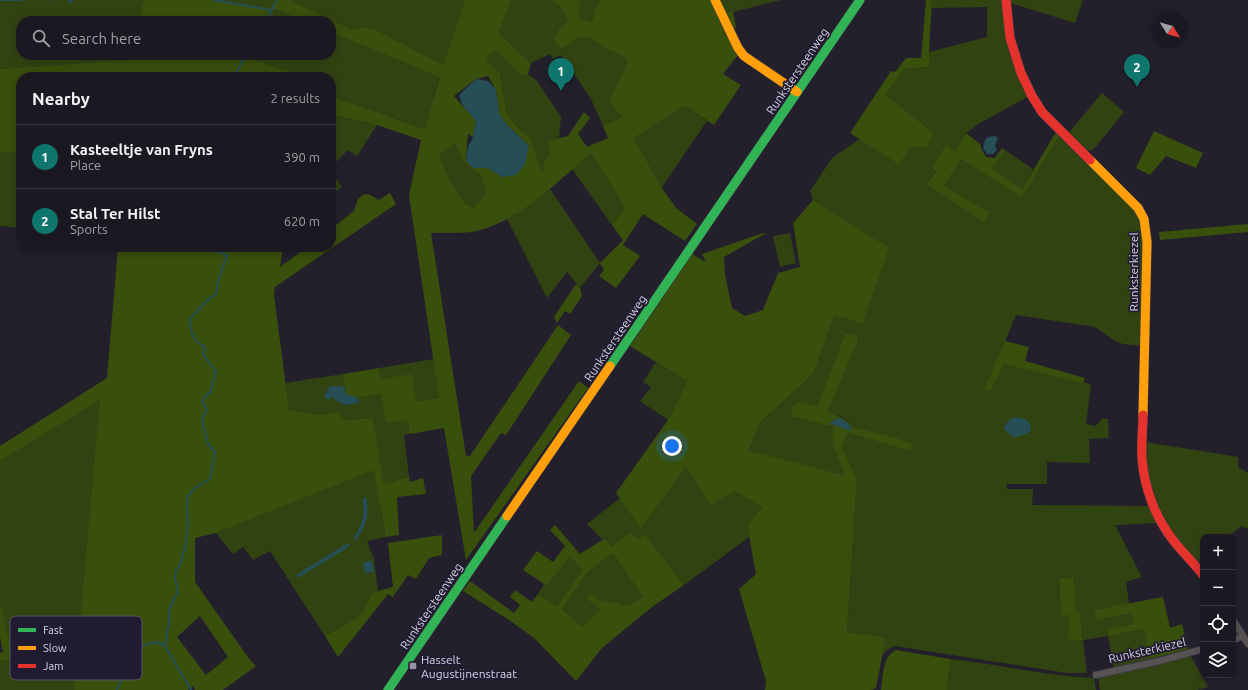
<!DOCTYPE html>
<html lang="en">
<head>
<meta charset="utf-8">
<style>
  body { margin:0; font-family:Ubuntu,sans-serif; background:#23212a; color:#f1f3f6 }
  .controls { position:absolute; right:12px; bottom:12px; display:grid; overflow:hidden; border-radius:8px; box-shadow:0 2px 10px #0003 }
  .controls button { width:36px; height:36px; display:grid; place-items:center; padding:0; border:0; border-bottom:1px solid #38373f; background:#1a1821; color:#f1f3f6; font:20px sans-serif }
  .compass { position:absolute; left:1152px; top:12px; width:36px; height:36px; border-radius:50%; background:#1a1821; box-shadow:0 2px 10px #0003; rotate:127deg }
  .you { position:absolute; left:672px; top:446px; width:14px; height:14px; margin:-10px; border:3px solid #fff; border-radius:50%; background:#1a73e8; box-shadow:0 0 0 6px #1a73e833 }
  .badge { display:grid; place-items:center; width:26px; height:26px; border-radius:50%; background:#0f766e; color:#fff; font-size:13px; font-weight:700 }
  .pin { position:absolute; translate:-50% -33px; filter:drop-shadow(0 1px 2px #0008) }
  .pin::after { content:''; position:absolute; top:21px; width:14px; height:12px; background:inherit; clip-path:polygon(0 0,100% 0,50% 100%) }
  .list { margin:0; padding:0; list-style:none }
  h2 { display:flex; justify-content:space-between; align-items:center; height:52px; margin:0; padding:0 16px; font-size:17px }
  h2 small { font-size:13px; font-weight:400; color:#9fa0a5 }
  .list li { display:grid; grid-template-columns:26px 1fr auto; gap:12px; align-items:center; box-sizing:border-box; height:64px; padding:0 16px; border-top:1px solid #38373f }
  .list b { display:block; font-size:15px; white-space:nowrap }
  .list p { margin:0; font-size:13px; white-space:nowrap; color:#9fa0a5 }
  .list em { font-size:13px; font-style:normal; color:#9fa0a5 }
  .icon { flex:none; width:22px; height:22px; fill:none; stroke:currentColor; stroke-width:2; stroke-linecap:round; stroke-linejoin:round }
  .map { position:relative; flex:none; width:1248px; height:690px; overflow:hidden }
  .search { position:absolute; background:#1a1821; box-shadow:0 2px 10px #0003; left:16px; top:16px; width:320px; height:44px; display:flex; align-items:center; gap:10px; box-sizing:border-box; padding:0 14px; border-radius:16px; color:#9fa0a5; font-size:15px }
  .panel { position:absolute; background:#1a1821; box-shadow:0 2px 10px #0003; left:16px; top:72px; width:320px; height:180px; border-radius:16px }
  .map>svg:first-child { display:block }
</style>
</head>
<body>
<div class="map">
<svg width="1248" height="690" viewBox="0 0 1248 690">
  <rect width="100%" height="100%" fill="#23202c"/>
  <g fill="#324312" fill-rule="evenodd">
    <polygon points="0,0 144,0 138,21 21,21 21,55 129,55 128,60 0,69"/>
    <polygon points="224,0 276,0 272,8 305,21 267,21 272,8"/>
    <polygon points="292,0 465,0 443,65 378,31 364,27 351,29 292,1"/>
    <path d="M511,0H551L561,7L568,21L555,33L571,41L578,38L588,37C595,41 601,46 608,50C615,53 622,53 627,61L625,69L609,100L614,109L623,117L603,126L591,99L561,55L553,59L550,54L531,63L499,33Z"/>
    <polygon points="579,0 601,0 595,9 592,22 579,18 581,5"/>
    <polygon points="719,0 781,0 725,14"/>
    <path d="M932,0H1004L1029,96L980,123L966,133L955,151L946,144L932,168L936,170L927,184L989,212L944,186L961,159L1022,198L1059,136L1137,212L1143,227L1141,346L1123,344L1115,341L1095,327L1016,315L985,390L991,391L1004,364L1091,384L1086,424L1095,426L1099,423L1101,419H1108L1109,438L1089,439L1090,463L1047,462V484H1006L1007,489H1033L1032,505L1151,506L1158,523L1115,525L1142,577L1126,582L1129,604L1094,610L1095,621L1132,613L1134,625L1108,629V636L1144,629L1150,659L1114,669L1108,636L1083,640L1087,673H1067L895,646L887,650L882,656L886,637L847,632L857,479L842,447L848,433L910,451L894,437L853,427L846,419L828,411L858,341L857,336L852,333L845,334L817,406L793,417L834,427L835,450L844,475L749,452L759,424L814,373L834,314L861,324L888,248L813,200L810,191L832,158L860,139L899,165L910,148L917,146L934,133L886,95L904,69L929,67V52L987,37V7L931,8ZM1074,577L1076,613L1080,612L1082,640L1069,642V615H1061L1059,578Z"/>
    <polygon points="1010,0 1083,0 1075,23 1010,3"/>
    <polygon points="331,32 440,76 424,129 332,96 331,99 331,77 299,77 300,75 252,59 254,55 331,55"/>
    <path d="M495,50L519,74H528L537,81L561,117L559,138L549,141C550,150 551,154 544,161V170L542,171L530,137L520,130L510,118L506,110L500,73L486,59Z"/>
    <polygon points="1102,93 1124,112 1093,150 1086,151 1067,135"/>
    <polygon points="685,106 707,121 662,187 634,138"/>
    <polygon points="331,115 377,125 357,156 348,150 331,167"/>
    <polygon points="455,144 464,163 481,175 486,193 475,208 466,204 451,182 439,155"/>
    <polygon points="1005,150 1033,169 1022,189 992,168"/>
    <polygon points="0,152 21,152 21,228 0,226"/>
    <polygon points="591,153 625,208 612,225 572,169"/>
    <polygon points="331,171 342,187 331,195"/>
    <path d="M550,189L600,263L580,288L567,272L547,298L507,219C523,211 536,200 550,189Z"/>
    <polygon points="790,233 796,263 780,267 773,236"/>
    <polygon points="434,359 439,398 416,401 381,379 379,368"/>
    <polygon points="656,362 687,381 668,420 640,401 651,387 643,382"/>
    <polygon points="343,374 347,400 381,394 407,420 410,434 404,435 409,477 384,484 373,418 345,420 337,411 320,415 289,410 285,383"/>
    <polygon points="101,399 74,690 0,690 0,662 14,658 0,602 0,461"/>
    <polygon points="1145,442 1238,457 1238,467 1248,473 1248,529 1241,526 1228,537 1203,537 1203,558 1198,562 1174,537 1158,509 1148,475"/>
    <polygon points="686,467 734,491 762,507 747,525 749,537 684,585 645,534 637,539 631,532 612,546 606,538 603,540 587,524 620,498 641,529"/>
    <polygon points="373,469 386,537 367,541 374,559 378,591 371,594 364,609 357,618 325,636 270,551 253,560 243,547 233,554 216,533"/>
    <polygon points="613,553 643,597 627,606 618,603 606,603 599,600 591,593 588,595 588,600 600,610 582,628 562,609 587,573"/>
    <polygon points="570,555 584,570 557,606 538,594 544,584 547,586"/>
    <polygon points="1190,655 1208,687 1197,690 1100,690 1098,677"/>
    <path d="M950,659C998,664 1046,676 1094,678L1096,690H947Z"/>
  </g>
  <g fill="#394f0c" fill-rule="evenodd">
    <path d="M144,0H224L272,8L276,0H292V1L351,29L364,27L378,31L443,65L465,0H511L499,33L531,63L528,74H519L495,50L486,59L500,73L506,110L510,118L520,130L530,137L542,171L544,170V161C551,154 550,150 548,141L568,136L584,112L590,118L578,134L587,147L608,138L603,126L623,117L614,109L609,100L625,69L627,61C622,53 615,53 608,50C601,46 595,41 588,37L578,38L562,48L557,46C551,34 559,29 568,21L561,7L551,0H579L581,5L579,18L592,22L595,9L601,0H719L725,14L733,11L736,27L729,36L738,55L723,74L741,85L714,125L685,106L634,138L664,191L676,208L697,224L685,241L643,214L623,245L640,256L616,288L599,276L604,270L600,263L623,240L612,225L625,208L591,153C557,182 523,219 477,231C464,234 445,232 431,233L466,456H470L558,325L571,335L506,435L501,433L471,476L474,533L579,381L588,388L466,560L444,428L410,434L407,420L386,423L381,394L347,400L343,374L379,368L381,379L412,374L416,401L439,398L409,195L421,140L377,125L331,115L332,96L424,129L440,77L331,32V21H305L272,8L267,21H138ZM488,76L496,90L499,113L506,124L529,146L502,177L488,168L473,167L466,161L468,134L473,137L476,121L454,96L476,79ZM455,144L464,163L481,175L486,193L474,208L466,204L451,182L439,155Z"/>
    <polygon points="926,0 932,0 929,52 929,67 904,69 886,95 934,133 926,147 917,146 910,148 899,165 850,133 891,71 895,72 906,58 921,58"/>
    <polygon points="129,55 254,55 252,59 300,75 299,77 21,77 21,152 0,152 0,69 127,60"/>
    <polygon points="1154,131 1203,153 1196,168 1166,156 1150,175 1136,168"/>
    <polygon points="1056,132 1059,136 1022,198 961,159 944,186 989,212 984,222 927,184 936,171 932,168 946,144 955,151 966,133 980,144 982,150 986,157 995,158 1002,148 1005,150 992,168 1022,189"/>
    <path d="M390,193L396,204L275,287L274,295L289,410L320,415L337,411L345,420L373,418L384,484L409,477L410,482L423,478L426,494L397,497L399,535L386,537L373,470L216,533L195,538V582L250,660L256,666L223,690H195L193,686L188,690H74L100,400L0,461V446L107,378L118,247H283L280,267L307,247H331V229L354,211L358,199L364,194L370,195L379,200ZM200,616L228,657L206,675L177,637Z"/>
    <polygon points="813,200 889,248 862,324 834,315 814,373 759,424 749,451 844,475 835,450 832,439 834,427 793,417 791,410 797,402 817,406 845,334 852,333 857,336 858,341 828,411 846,420 853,427 894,437 914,445 910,451 848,433 842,447 857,479 847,632 886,637 876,688 871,690 765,690 766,680 763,671 739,589 756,574 747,525 762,507 734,491 711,505 686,467 641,529 616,493 668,420 687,381 630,346 692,254 706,262 702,254 763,233 766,233 724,257 725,275 732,308 745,316 763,310 778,273 800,267 793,223"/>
    <polygon points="1248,224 1248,232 1160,240 1159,232"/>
    <polygon points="576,284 580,288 582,296 570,314 565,311 557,323 554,317"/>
    <polygon points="1005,341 1029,347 1025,361 1085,378 1083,383 1004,364 991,391 984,390"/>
    <path d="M555,525L580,554L605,538L612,546L631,532L637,539L645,534L684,585L652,607L602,648L576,681L534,638L509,620L463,591L470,581L514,613L520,605L510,597L515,590L532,602L538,594L557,606L583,570L570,556L547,586L523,570L537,551L553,562L565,546L550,530ZM613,553L643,597L627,606L618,603L606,602L599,600L591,593L588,595V600L600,610L582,627L562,609L587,573Z"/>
    <polygon points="442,535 442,555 429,558 416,579 408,575 393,597 388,594 338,657 325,636 357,618 364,609 371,594 378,591 393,587 388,543"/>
    <polygon points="1074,577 1076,612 1080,612 1082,640 1068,642 1069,615 1061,615 1059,578"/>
    <polygon points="1163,597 1170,628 1182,624 1188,649 1150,659 1144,629 1108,636 1108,629 1134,624 1132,613 1095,621 1094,610"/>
    <polygon points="0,602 14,658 0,662 0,653 3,652 0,637"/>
    <path d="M896,650L950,659L947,690H881C883,676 882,657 896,650Z"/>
  </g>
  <g fill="#254e56">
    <polygon points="476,79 488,81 496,90 499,113 506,124 529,146 525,164 516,175 502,177 488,168 473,168 466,161 468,147 473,137 476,121 463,106 459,95"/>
    <polygon points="994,136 997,137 998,139 995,145 997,150 993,154 987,154 983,148 985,140 988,137"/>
    <polygon points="330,386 340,386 345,388 346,394 358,398 359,403 344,405 340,402 339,403 332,397 328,400 324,396"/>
    <path d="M1016,417L1025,419L1031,425V430C1026,435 1020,436 1013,437L1004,429C1005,422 1010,419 1016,417Z"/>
    <path d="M838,418C845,421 851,423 851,431L829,423Z"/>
    <path d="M366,497C370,517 366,524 356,541L354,538C362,523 366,516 362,499Z"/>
    <polygon points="348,543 350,546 298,578 296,575"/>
    <polygon points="372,561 374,572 365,573 363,562"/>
  </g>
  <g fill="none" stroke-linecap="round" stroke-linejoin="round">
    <g stroke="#254e56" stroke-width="2">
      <polyline points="0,0 22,0"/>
      <polyline points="51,0 52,0"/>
      <polyline points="69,0 71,2 73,0"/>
      <polyline points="214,0 272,10"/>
      <polyline points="266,21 277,0"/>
      <polyline points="234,77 246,55"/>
      <polyline points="165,646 191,690"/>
      <path d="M117,690L134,648L156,642L165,646L169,624V611L178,591L175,579L176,570L180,565L185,548L188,524L187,506L188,496L195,488L210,479L215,452L208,444L202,419L207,410L203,402L204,397L210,393L216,372L203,354L205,347C193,341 190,332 190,318L196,313L205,302L216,294L217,285L227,255L209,249L208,247"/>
    </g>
    <g stroke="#3d3a45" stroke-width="8">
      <g id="street">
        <polyline points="1233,620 1248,644"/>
        <polyline points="1233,640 1243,636"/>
        <polyline points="1096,675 1159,661 1203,649"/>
      </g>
    </g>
    <g stroke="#3d3a45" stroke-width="10">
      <g id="fast">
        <polyline points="610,366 860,0"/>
        <polyline points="388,690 507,516"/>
      </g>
    </g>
    <g stroke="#3d3a45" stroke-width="10">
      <g id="slow">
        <polyline points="715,0 738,48 744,56 797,92"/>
        <polyline points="1090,160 1138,208 1144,219 1147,242 1143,415"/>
        <polyline points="507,516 610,366"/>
      </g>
    </g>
    <g stroke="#3d3a45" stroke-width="10">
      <g id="jam">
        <polyline points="1006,0 1010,38 1021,73 1032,96 1042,112 1090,160"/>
        <path d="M1143,415C1143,429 1141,444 1142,458C1144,487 1155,517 1173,540C1182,552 1194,563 1203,575"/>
      </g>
    </g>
    <use href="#street" stroke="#575355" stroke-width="6"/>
    <use href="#fast" stroke="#30b455" stroke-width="9"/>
    <use href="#slow" stroke="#ff9f0a" stroke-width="9"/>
    <use href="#jam" stroke="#e5322d" stroke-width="9"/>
  </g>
  <rect fill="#9895a3" stroke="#211b31" stroke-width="1.5" x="409" y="662" width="8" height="8" rx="2"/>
  <g text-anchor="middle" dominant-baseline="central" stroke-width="3.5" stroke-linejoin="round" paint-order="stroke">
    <g font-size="12" fill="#d7d4e3" stroke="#211b31">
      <text transform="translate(797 71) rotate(-56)">Runkstersteenweg</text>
      <text transform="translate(1133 272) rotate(-90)">Runksterkiezel</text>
      <text transform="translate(615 338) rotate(-56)">Runkstersteenweg</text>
      <text transform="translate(431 606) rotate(-56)">Runkstersteenweg</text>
      <text transform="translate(1147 650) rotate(-13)">Runksterkiezel</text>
    </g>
    <g font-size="12" fill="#d7d4e3" stroke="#211b31" text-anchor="start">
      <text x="421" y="659">Hasselt<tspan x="421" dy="14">Augustijnenstraat</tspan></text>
    </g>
  </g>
  <rect x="10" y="616" width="132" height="64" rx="6" fill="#211b31" stroke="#585266" stroke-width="1"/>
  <rect x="18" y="628" width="18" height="4" fill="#30b455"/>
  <rect x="18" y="646" width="18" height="4" fill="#ff9f0a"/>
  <rect x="18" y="664" width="18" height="4" fill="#e5322d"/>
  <g font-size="11" fill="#d7d4e3">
    <text x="43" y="634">Fast</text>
    <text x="43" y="652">Slow</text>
    <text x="43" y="670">Jam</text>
  </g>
</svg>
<div class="controls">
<button>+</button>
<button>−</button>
<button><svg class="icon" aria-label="locate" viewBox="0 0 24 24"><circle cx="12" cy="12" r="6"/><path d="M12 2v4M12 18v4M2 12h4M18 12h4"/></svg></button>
<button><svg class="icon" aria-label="layers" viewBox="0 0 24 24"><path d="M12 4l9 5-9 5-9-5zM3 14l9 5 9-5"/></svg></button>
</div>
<svg class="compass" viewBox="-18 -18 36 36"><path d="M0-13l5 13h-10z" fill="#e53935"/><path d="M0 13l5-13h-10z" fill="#9fa0a5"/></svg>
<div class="you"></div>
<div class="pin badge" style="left:561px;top:91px">1</div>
<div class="pin badge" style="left:1137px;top:87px">2</div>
<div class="search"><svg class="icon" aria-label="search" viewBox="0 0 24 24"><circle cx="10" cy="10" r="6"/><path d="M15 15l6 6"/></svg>Search here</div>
<section class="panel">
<h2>Nearby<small>2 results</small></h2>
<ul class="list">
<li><span class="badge">1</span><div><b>Kasteeltje van Fryns</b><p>Place</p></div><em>390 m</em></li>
<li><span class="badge">2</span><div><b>Stal Ter Hilst</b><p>Sports</p></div><em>620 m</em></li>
</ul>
</section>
</div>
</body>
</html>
